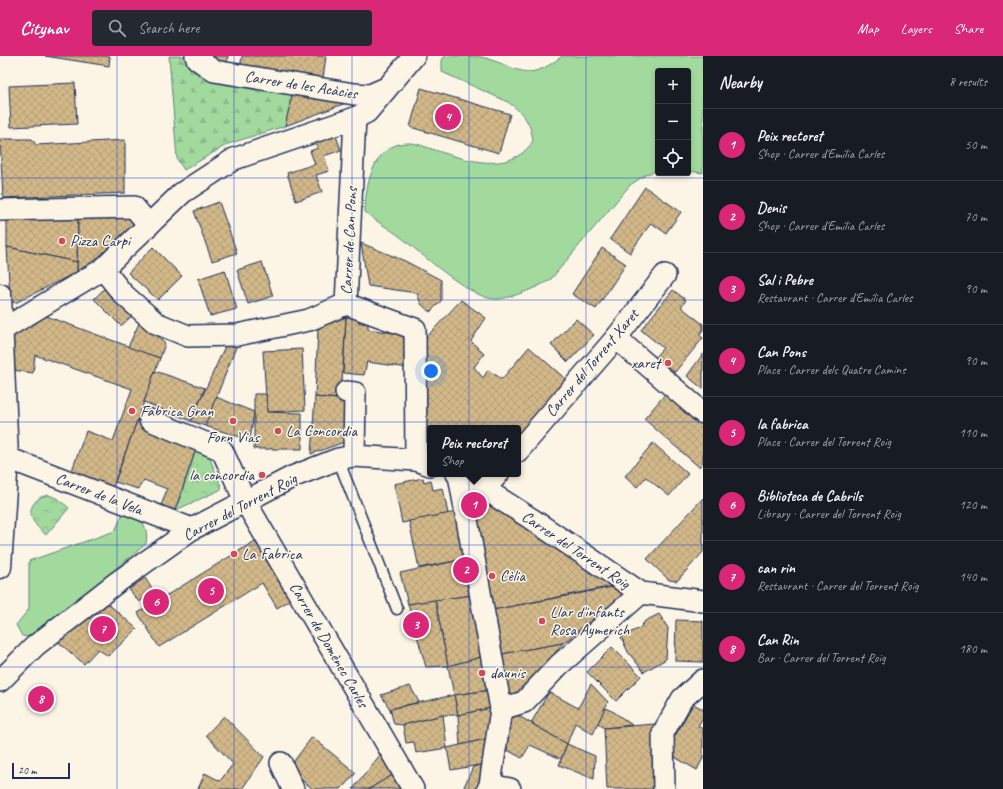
<!DOCTYPE html>
<html lang="en">
<head>
<meta charset="utf-8">
<style>
  body { margin:0; font-family:Caveat,sans-serif; background:#242831; color:#f1f3f6 }
  .controls { position:absolute; right:12px; top:12px; display:grid; overflow:hidden; border-radius:4px; box-shadow:0 2px 6px #0003 }
  .controls button { width:36px; height:36px; display:grid; place-items:center; padding:0; border:0; border-bottom:1px solid #363941; background:#171b24; color:#f1f3f6; font:20px sans-serif }
  .scale { position:absolute; left:12px; bottom:10px; width:58px; box-sizing:border-box; padding-left:4px; border:2px solid #1b2f5e; border-top:0; font-size:11px; line-height:14px; white-space:nowrap; color:#1b2f5e; -webkit-text-stroke:3px #fcf5e5; paint-order:stroke }
  .you { position:absolute; left:431px; top:315px; width:14px; height:14px; margin:-10px; border:3px solid #fff; border-radius:50%; background:#1a73e8; box-shadow:0 0 0 6px #1a73e833 }
  .badge { display:grid; place-items:center; width:26px; height:26px; border-radius:50%; background:#db2777; color:#fff; font-size:13px; font-weight:700 }
  .pin { position:absolute; translate:-50% -50%; border:2px solid #fff; box-shadow:0 1px 4px #0006 }
  .popup { position:absolute; left:427px; top:369px; width:94px; height:52px; box-sizing:border-box; display:grid; place-content:center; border-radius:4px; background:#171b24; filter:drop-shadow(0 1px 3px #0005); font-size:13px; white-space:nowrap; color:#9ea1a6 }
  .popup b { font-size:15px; color:#f1f3f6 }
  .popup::after { content:''; position:absolute; left:50%; top:100%; margin-left:-8px; border:8px solid transparent; border-top-color:#171b24 }
  .list { margin:0; padding:0; list-style:none }
  h2 { display:flex; justify-content:space-between; align-items:center; height:52px; margin:0; padding:0 16px; font-size:17px }
  h2 small { font-size:13px; font-weight:400; color:#9ea1a6 }
  .list li { display:grid; grid-template-columns:26px 1fr auto; gap:12px; align-items:center; box-sizing:border-box; height:72px; padding:0 16px; border-top:1px solid #363941 }
  .list b { display:block; font-size:15px; white-space:nowrap }
  .list p { margin:0; font-size:13px; white-space:nowrap; color:#9ea1a6 }
  .list em { font-size:13px; font-style:normal; color:#9ea1a6 }
  .icon { flex:none; width:22px; height:22px; fill:none; stroke:currentColor; stroke-width:2; stroke-linecap:round; stroke-linejoin:round }
  .map { position:relative; flex:none; width:703px; height:733px; overflow:hidden }
  header { display:flex; align-items:center; gap:24px; box-sizing:border-box; height:56px; padding:0 20px; background:#db2777; color:#fff }
  header strong { font-size:19px }
  nav { display:flex; gap:22px; margin-inline-start:auto; font-size:14px }
  .search { width:280px; height:36px; background:#242831; display:flex; align-items:center; gap:10px; box-sizing:border-box; padding:0 14px; border-radius:4px; color:#9ea1a6; font-size:15px }
  main { display:flex }
  aside { flex:1; background:#171b24 }
  .map>svg:first-child { display:block }
</style>
</head>
<body>
<header>
<strong>Citynav</strong>
<div class="search"><svg class="icon" aria-label="search" viewBox="0 0 24 24"><circle cx="10" cy="10" r="6"/><path d="M15 15l6 6"/></svg>Search here</div>
<nav><a>Map</a><a>Layers</a><a>Share</a></nav>
</header>
<main>
<div class="map">
<svg width="703" height="733" viewBox="0 0 703 733">
  <defs>
    <pattern id="forest-firs" width="22" height="20" patternUnits="userSpaceOnUse"><rect width="22" height="20" fill="#a2da9e"/><path d="M5 1l3.5 6h-7zM16 11l3.5 6h-7z" fill="#8bbb8a"/></pattern>
    <pattern id="park-crowns" width="20" height="18" patternUnits="userSpaceOnUse"><rect width="20" height="18" fill="#a2da9e"/><path d="M2 6a3 3 0 1 1 6 0M12 15a3 3 0 1 1 6 0" fill="none" stroke="#8bbb8a"/></pattern>
    <pattern id="building-cross-hatch" width="8" height="8" patternUnits="userSpaceOnUse"><rect width="8" height="8" fill="#d2b888"/><path d="M0 0l8 8M0 8l8-8" fill="none" stroke="#b49e78"/></pattern>
  </defs>
  <rect width="100%" height="100%" fill="#fcf5e5"/>
  <filter id="ink" filterUnits="userSpaceOnUse"><feTurbulence type="fractalNoise" baseFrequency=".025" numOctaves="2"/><feDisplacementMap in="SourceGraphic" scale="8" xChannelSelector="R" yChannelSelector="G"/><feConvolveMatrix kernelMatrix="1 2 1 2 8 2 1 2 1" color-interpolation-filters="sRGB"/></filter>
  <g filter="url(#ink)">
    <g fill="#a2da9e" stroke="#5e847e">
      <path d="M445,0C456,0 471,0 482,1C519,11 526,29 562,0H703V117L688,115V15H658V114L647,118L630,129L551,223C542,230 509,243 497,243C472,245 418,194 398,179C387,171 375,165 365,156C365,129 374,86 409,87C415,87 420,89 426,91C459,102 510,122 533,85C531,66 523,57 508,46L442,16V4Z"/>
      <path d="M124,455C141,464 149,467 146,488L35,579L29,581L22,580L16,569L29,553V505L115,475Z"/>
    </g>
    <polygon fill="url(#forest-firs)" stroke="#5e847e" points="169,0 189,0 293,35 285,70 228,88 184,114 177,103"/>
    <g fill="url(#park-crowns)" stroke="#5e847e">
      <polygon points="197,391 207,395 222,433 176,454"/>
      <path d="M49,439L58,443L69,452L46,479C37,471 24,459 35,446C39,441 43,440 49,439Z"/>
    </g>
    <g fill="url(#building-cross-hatch)" stroke="#1b2f5e">
      <polygon points="45,0 110,0 109,10"/>
      <polygon points="210,0 228,0 227,6 210,4"/>
      <polygon points="242,0 326,0 323,23 240,13"/>
      <polygon points="75,27 77,68 11,71 9,30"/>
      <polygon points="421,32 510,58 499,97 410,71"/>
      <polygon points="293,35 346,47 285,70"/>
      <polygon points="336,80 341,94 324,100 329,115 316,119 322,136 296,145 287,117 315,108 310,95 318,92 316,87"/>
      <polygon points="0,83 32,83 36,89 125,84 125,137 3,142"/>
      <polygon points="645,131 681,156 666,177 651,167 630,197 610,183"/>
      <polygon points="219,146 237,197 212,205 194,155"/>
      <polygon points="135,158 137,167 93,210 77,216 78,161"/>
      <polygon points="7,160 78,161 77,206 7,191"/>
      <polygon points="361,187 405,205 441,224 441,245 430,256 421,248 417,237 368,230"/>
      <polygon points="7,191 77,206 77,216 15,247 10,244"/>
      <polygon points="153,191 182,220 158,244 128,217"/>
      <polygon points="602,192 626,208 596,253 572,238"/>
      <polygon points="262,206 273,240 248,248 237,214"/>
      <polygon points="225,214 237,253 210,260 198,223"/>
      <polygon points="108,229 136,256 121,270 94,243"/>
      <polygon points="673,234 686,244 681,251 703,268 703,274 699,279 703,282 675,316 654,302 663,292 641,274"/>
      <polygon points="461,244 486,262 471,285 484,298 474,311 483,322 488,314 502,323 529,291 569,326 518,384 518,372 430,372 430,398 427,396 423,285"/>
      <polygon points="38,257 160,302 111,436 70,420 86,375 113,385 132,333 35,299 33,317 13,314 12,280"/>
      <polygon points="359,259 359,267 368,267 368,273 407,279 408,312 367,306 364,319 343,317 346,261"/>
      <polygon points="346,261 341,343 315,341 318,272"/>
      <polygon points="141,263 165,288 160,302 128,291"/>
      <polygon points="576,263 594,279 568,306 551,289"/>
      <polygon points="238,286 205,370 191,365 226,288"/>
      <polygon points="302,293 305,354 267,356 263,295"/>
      <polygon points="703,298 703,333 687,320"/>
      <polygon points="155,315 205,332 191,365 144,346"/>
      <polygon points="666,337 703,369 703,406 699,411 644,363"/>
      <polygon points="254,338 266,338 267,356 302,357 302,393 254,393"/>
      <polygon points="216,341 254,356 250,384 205,370"/>
      <polygon points="315,341 347,344 347,385 311,398"/>
      <polygon points="137,365 197,390 175,454 161,450 167,433 144,424 138,433 115,426"/>
      <polygon points="653,387 688,418 669,440 646,421 637,431 625,420"/>
      <polygon points="423,422 424,426 431,424 433,434 443,432 448,458 402,467 394,428"/>
      <polygon points="472,440 478,441 508,457 613,530 493,554"/>
      <polygon points="703,442 703,496 677,525 669,524 647,503"/>
      <polygon points="456,456 465,503 419,512 409,465"/>
      <polygon points="255,485 292,543 277,552 262,527 159,591 138,557"/>
      <polygon points="465,503 473,539 408,548 400,517"/>
      <polygon points="145,522 154,536 139,546 129,533"/>
      <polygon points="613,531 624,538 563,587 502,598 493,554"/>
      <polygon points="473,539 485,600 448,610 435,544"/>
      <polygon points="435,544 448,610 426,611 408,548"/>
      <polygon points="106,546 137,573 108,600 98,593 84,608 57,585"/>
      <polygon points="659,558 668,572 666,603 644,616 628,596 621,581 640,572 645,565"/>
      <polygon points="676,564 703,565 703,606 675,605"/>
      <polygon points="563,587 519,641 508,640 502,598"/>
      <polygon points="612,591 641,620 616,645 587,616"/>
      <polygon points="485,600 491,634 454,639 448,610"/>
      <polygon points="591,628 608,646 593,678 575,667 567,688 531,667 549,636 578,652"/>
      <polygon points="410,630 419,646 390,653 381,639"/>
      <polygon points="491,634 491,652 458,659 454,639"/>
      <polygon points="454,639 458,659 443,659 403,669 394,668 390,653"/>
      <polygon points="693,648 703,653 703,661 698,670 703,673 703,702 697,714 666,696"/>
      <polygon points="491,652 486,683 460,689 458,659"/>
      <polygon points="605,652 614,656 632,669 604,672 598,667"/>
      <polygon points="443,659 447,692 416,697 414,686 406,687 403,669"/>
      <polygon points="517,659 567,688 561,703 530,689 522,702 500,690 503,669"/>
      <polygon points="224,660 264,701 242,733 198,733 205,717 220,725 233,708 206,679"/>
      <polygon points="655,668 656,733 607,733 604,672"/>
      <polygon points="312,681 356,717 341,733 313,733 288,713"/>
      <polygon points="486,683 485,708 451,714 447,692"/>
      <polygon points="567,688 595,700 594,723 559,709"/>
      <polygon points="380,699 394,718 369,733 353,733"/>
      <polygon points="485,708 480,733 463,733 473,711"/>
      <polygon points="394,718 403,733 369,733"/>
    </g>
    <g fill="none" stroke-linecap="round" stroke-linejoin="round">
      <g stroke="#1b2f5e" stroke-width="13">
        <polyline id="lane" points="338,403 397,553"/>
      </g>
      <g stroke="#1b2f5e" stroke-width="24">
        <g id="street">
          <polyline points="196,0 197,3 214,15 354,38 370,39 386,32"/>
          <polyline points="355,62 346,248 415,273 416,404"/>
          <polyline points="0,154 134,151 149,169"/>
          <polyline points="103,213 123,238 156,267 188,280 237,279 309,264 346,248"/>
          <polyline points="2,274 103,213 182,137 234,103 355,62 367,56 414,0"/>
          <polyline points="616,282 703,357"/>
          <polyline points="346,336 355,337 354,400"/>
          <polyline points="150,364 222,394 245,445 413,733"/>
          <polyline points="518,395 616,282 665,219"/>
          <polyline points="0,399 192,473"/>
          <polyline points="457,418 475,427 530,462 641,537 703,545"/>
          <polyline points="459,419 501,653 490,729 488,733"/>
          <polyline points="484,433 498,418"/>
          <polyline points="0,625 35,590 116,527 192,473 292,421 338,403 354,400 416,404 430,409"/>
          <polyline points="501,653 524,646 559,609 641,537"/>
          <polyline points="281,707 293,733"/>
          <polyline points="490,729 510,733"/>
          <polyline points="664,733 663,677 682,643 703,624"/>
        </g>
      </g>
      <g stroke="#1b2f5e" stroke-width="25">
        <polyline id="secondary" points="0,239 7,402 0,511"/>
      </g>
      <use href="#lane" stroke="#fcf5e5" stroke-width="10"/>
      <use href="#street" stroke="#fcf5e5" stroke-width="21"/>
      <use href="#secondary" stroke="#fcf5e5" stroke-width="22"/>
    </g>
  </g>
  <path fill="none" stroke="#1d4ed8" stroke-width="1" stroke-opacity="0.55" d="M117,0V733M234,0V733M352,0V733M469,0V733M586,0V733M0,122H703M0,244H703M0,366H703M0,489H703M0,611H703"/>
  <g fill="#d1495b" stroke="#fcf5e5" stroke-width="1.5">
    <circle cx="62" cy="185" r="4"/>
    <circle cx="668" cy="307" r="4"/>
    <circle cx="132" cy="355" r="4"/>
    <circle cx="233" cy="365" r="4"/>
    <circle cx="278" cy="375" r="4"/>
    <circle cx="262" cy="419" r="4"/>
    <circle cx="234" cy="498" r="4"/>
    <circle cx="492" cy="520" r="4"/>
    <circle cx="542" cy="565" r="4"/>
    <circle cx="482" cy="617" r="4"/>
  </g>
  <g text-anchor="middle" dominant-baseline="central" stroke-width="3" stroke-linejoin="round" paint-order="stroke">
    <g font-size="16" fill="#1b2f5e" stroke="#fcf5e5">
      <text transform="translate(301 29) rotate(9)">Carrer de les Acàcies</text>
      <text transform="translate(349 185) rotate(-87)">Carrer de Can Pons</text>
      <text transform="translate(592 307) rotate(-50)">Carrer del Torrent Xaret</text>
      <text transform="translate(99 438) rotate(21)">Carrer de la Vela</text>
      <text transform="translate(240 451) rotate(-28)">Carrer del Torrent Roig</text>
      <text transform="translate(576 494) rotate(34)">Carrer del Torrent Roig</text>
      <text transform="translate(329 589) rotate(60)">Carrer de Domènec Carles</text>
    </g>
    <g font-size="16" fill="#1b2f5e" stroke="#fcf5e5" text-anchor="start">
      <text x="70" y="185">Pizza Carpi</text>
      <text x="660" y="307" text-anchor="end">xaret</text>
      <text x="140" y="355">Fabrica Gran</text>
      <text x="286" y="375">La Concordia</text>
      <text x="233" y="381" text-anchor="middle">Forn Vias</text>
      <text x="254" y="419" text-anchor="end">la concordia</text>
      <text x="242" y="498">La Fabrica</text>
      <text x="500" y="520">Cèlia</text>
      <text x="550" y="556">Llar d'infants<tspan x="550" dy="18">Rosa Aymerich</tspan></text>
      <text x="490" y="617">daunis</text>
    </g>
  </g>
</svg>
<div class="controls">
<button>+</button>
<button>−</button>
<button><svg class="icon" aria-label="locate" viewBox="0 0 24 24"><circle cx="12" cy="12" r="6"/><path d="M12 2v4M12 18v4M2 12h4M18 12h4"/></svg></button>
</div>
<div class="scale">20 m</div>
<div class="you"></div>
<div class="pin badge" style="left:474px;top:449px">1</div>
<div class="popup"><b>Peix rectoret</b>Shop</div>
<div class="pin badge" style="left:466px;top:514px">2</div>
<div class="pin badge" style="left:416px;top:569px">3</div>
<div class="pin badge" style="left:448px;top:61px">4</div>
<div class="pin badge" style="left:211px;top:535px">5</div>
<div class="pin badge" style="left:156px;top:546px">6</div>
<div class="pin badge" style="left:103px;top:573px">7</div>
<div class="pin badge" style="left:41px;top:643px">8</div>
</div>
<aside>
<h2>Nearby<small>8 results</small></h2>
<ul class="list">
<li><span class="badge">1</span><div><b>Peix rectoret</b><p>Shop · Carrer d'Emília Carles</p></div><em>50 m</em></li>
<li><span class="badge">2</span><div><b>Denis</b><p>Shop · Carrer d'Emília Carles</p></div><em>70 m</em></li>
<li><span class="badge">3</span><div><b>Sal i Pebre</b><p>Restaurant · Carrer d'Emília Carles</p></div><em>90 m</em></li>
<li><span class="badge">4</span><div><b>Can Pons</b><p>Place · Carrer dels Quatre Camins</p></div><em>90 m</em></li>
<li><span class="badge">5</span><div><b>la fabrica</b><p>Place · Carrer del Torrent Roig</p></div><em>110 m</em></li>
<li><span class="badge">6</span><div><b>Biblioteca de Cabrils</b><p>Library · Carrer del Torrent Roig</p></div><em>120 m</em></li>
<li><span class="badge">7</span><div><b>can rin</b><p>Restaurant · Carrer del Torrent Roig</p></div><em>140 m</em></li>
<li><span class="badge">8</span><div><b>Can Rin</b><p>Bar · Carrer del Torrent Roig</p></div><em>180 m</em></li>
</ul>
</aside>
</main>
</body>
</html>
